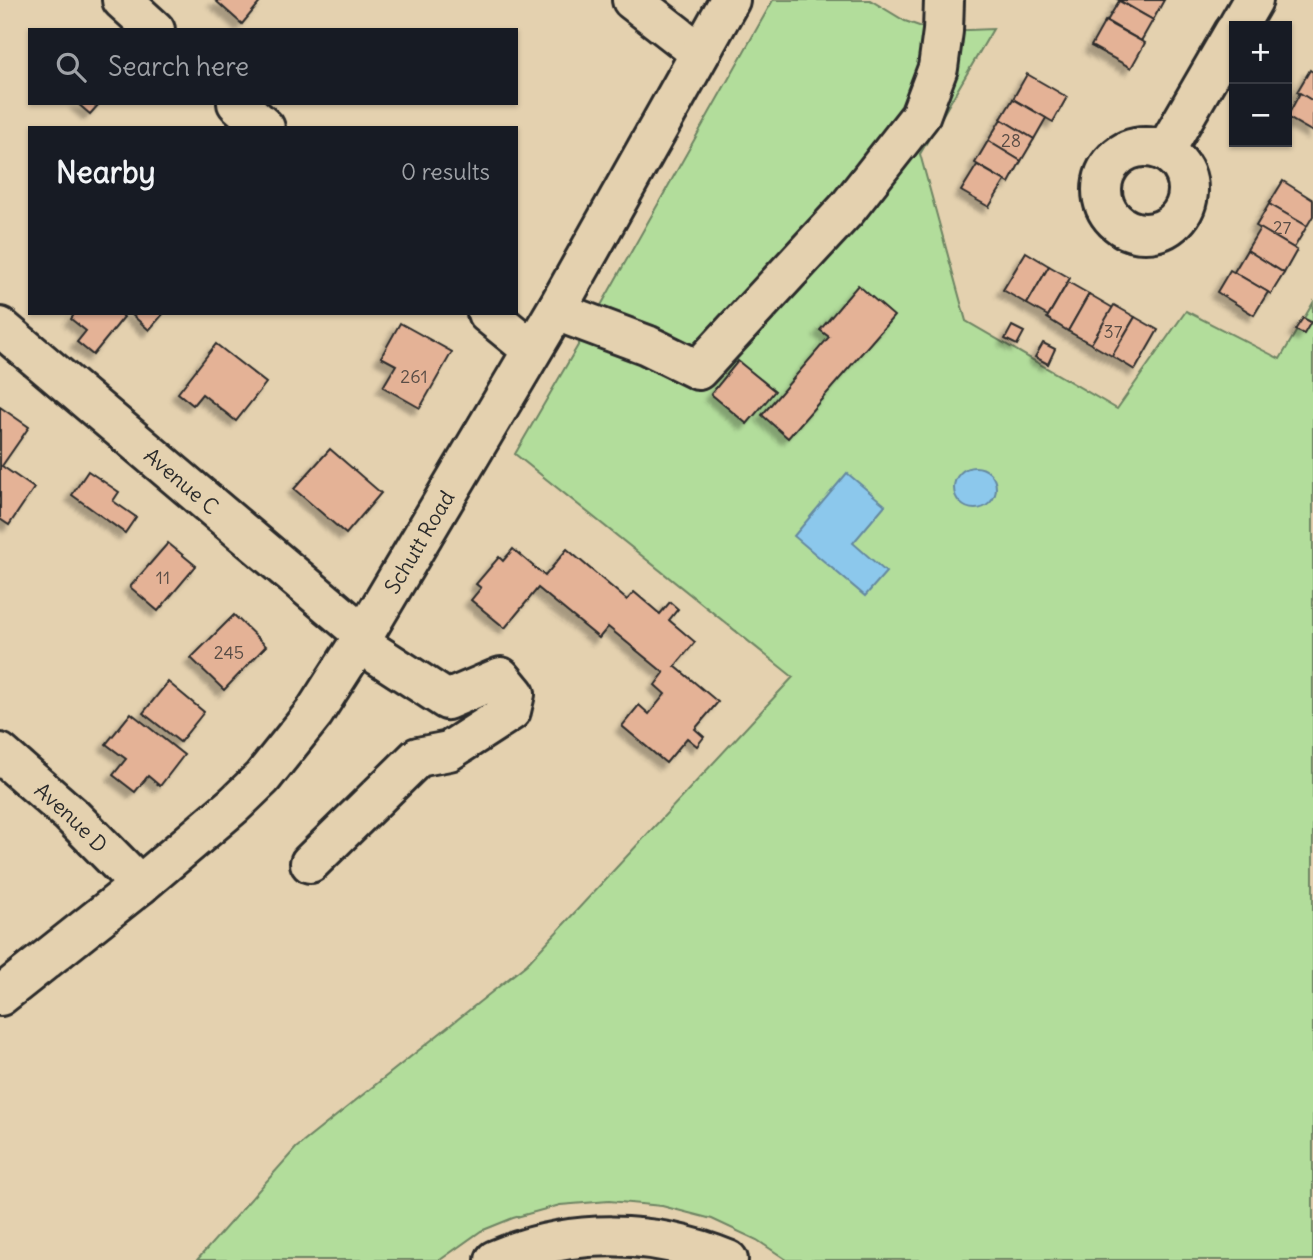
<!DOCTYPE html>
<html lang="en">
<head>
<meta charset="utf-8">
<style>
  body { margin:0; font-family:Delius,sans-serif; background:#20242c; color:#f1f3f6 }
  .controls { position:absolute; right:21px; top:21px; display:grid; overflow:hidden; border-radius:0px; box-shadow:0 2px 5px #0004 }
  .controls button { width:63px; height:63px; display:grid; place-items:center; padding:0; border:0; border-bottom:2px solid #363941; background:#171b24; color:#f1f3f6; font:35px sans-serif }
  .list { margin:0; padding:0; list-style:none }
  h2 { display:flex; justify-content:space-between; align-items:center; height:91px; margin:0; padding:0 28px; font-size:30px }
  h2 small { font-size:23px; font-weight:400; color:#9ea1a6 }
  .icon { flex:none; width:38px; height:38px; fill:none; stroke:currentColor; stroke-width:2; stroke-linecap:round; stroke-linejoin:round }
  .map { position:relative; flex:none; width:1313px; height:1260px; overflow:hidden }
  .search { position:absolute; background:#171b24; box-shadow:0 2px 5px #0004; left:28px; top:28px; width:490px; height:77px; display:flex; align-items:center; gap:18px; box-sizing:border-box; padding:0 24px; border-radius:0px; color:#9ea1a6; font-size:26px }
  .panel { position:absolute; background:#171b24; box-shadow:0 2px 5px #0004; left:28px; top:126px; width:490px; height:189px; border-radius:0px }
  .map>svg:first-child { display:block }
</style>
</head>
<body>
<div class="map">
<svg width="1313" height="1260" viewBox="0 0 1313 1260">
  <defs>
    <filter id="shadow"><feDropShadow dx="-6" dy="6" stdDeviation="2" flood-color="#0004"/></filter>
  </defs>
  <rect width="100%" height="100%" fill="#e4d1af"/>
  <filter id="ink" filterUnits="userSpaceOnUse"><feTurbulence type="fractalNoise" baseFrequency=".0143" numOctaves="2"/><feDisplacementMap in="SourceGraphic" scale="14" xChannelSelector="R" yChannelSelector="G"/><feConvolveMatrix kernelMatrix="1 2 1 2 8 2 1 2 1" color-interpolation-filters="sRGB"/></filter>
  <g filter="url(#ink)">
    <polygon fill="#b2dd9b" stroke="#6e8463" stroke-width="2" points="773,0 870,0 905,21 925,28 944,31 993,29 920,154 966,321 1117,409 1186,311 1280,359 1313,303 1313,1260 787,1260 757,1240 712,1219 662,1206 609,1201 560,1205 513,1218 481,1231 440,1260 197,1260 296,1148 527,964 793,677 515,454 595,316"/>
    <g fill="#8cc8ec" stroke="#65899f" stroke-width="2">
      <circle cx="975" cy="488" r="21"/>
      <polygon points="847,473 885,505 853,543 886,572 865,596 794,536"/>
    </g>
    <g fill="#e4b296" stroke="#2b2b2b" stroke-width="2" filter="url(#shadow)">
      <polygon points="215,0 262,0 242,24"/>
      <polygon points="1119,0 1164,0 1153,20"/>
      <polygon points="1119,1 1153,20 1141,41 1107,21"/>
      <polygon points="1105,21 1145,43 1131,68 1091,46"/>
      <polygon points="1310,70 1313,72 1313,101 1297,92"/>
      <polygon points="1027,74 1067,97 1053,122 1013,99"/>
      <polygon points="1300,93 1313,101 1313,132 1287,117"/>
      <polygon points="1013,99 1046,118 1034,139 1001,119"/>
      <polygon points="77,103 100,103 90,114"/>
      <polygon points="1001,119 1034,139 1021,161 988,141"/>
      <polygon points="988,141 1021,161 1009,183 975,163"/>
      <polygon points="977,165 1005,181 989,207 961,191"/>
      <polygon points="1283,181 1313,200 1313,216 1307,226 1269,204"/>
      <polygon points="1269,204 1307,226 1294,248 1256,226"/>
      <polygon points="1260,228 1297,250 1284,273 1247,250"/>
      <polygon points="1247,250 1284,273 1271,294 1234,272"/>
      <polygon points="1026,252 1049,266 1027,304 1003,290"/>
      <polygon points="1049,266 1070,278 1048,316 1027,304"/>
      <polygon points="1230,270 1268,292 1254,315 1217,292"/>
      <polygon points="1068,282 1089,294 1068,331 1047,318"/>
      <polygon points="858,285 894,316 788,438 762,415 829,337 820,330"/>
      <polygon points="1089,294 1113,308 1091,344 1068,331"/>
      <polygon points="1114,305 1135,317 1112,356 1091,344"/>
      <polygon points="75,313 120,313 124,317 93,355 77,342 86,331 71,319"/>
      <polygon points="130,313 164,313 149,330"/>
      <polygon points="1135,317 1158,330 1135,370 1112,356"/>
      <polygon points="1303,318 1311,322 1304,334 1295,330"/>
      <polygon points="400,323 452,352 420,408 383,387 396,365 381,357"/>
      <polygon points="1012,326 1024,332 1017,345 1005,339"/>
      <polygon points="1043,343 1055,349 1048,364 1035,357"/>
      <polygon points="216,344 266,383 236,421 202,394 193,405 178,393"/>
      <polygon points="738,361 775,391 747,424 711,394"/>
      <polygon points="0,407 29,427 2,466 34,488 9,525 0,519"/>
      <polygon points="330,449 381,493 346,534 294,489"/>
      <polygon points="88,471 119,492 113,501 136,517 125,533 72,495"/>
      <polygon points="168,543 196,566 158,611 130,587"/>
      <polygon points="513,549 545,576 567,549 627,600 634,592 660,614 670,602 678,609 669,620 695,642 675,666 718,702 695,729 704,737 697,746 687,738 666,763 622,726 639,705 649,714 665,694 655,685 664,673 608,627 599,638 538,588 505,628 471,600 481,588 476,584 499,557 503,561"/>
      <polygon points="234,615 266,646 224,690 191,658"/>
      <polygon points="168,682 204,712 180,742 143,713"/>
      <polygon points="131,713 184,755 160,786 148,776 135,792 113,775 126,759 106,744"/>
    </g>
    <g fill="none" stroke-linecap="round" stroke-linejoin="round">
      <g stroke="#2b2b2b" stroke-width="44">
        <g id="minor">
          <polyline points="122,0 155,30"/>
          <polyline points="632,0 700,53"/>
          <polyline points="1238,26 1253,0"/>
          <polyline points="237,103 265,128"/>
          <circle cx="1145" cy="190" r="43"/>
          <polyline points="1165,151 1234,32"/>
          <polyline points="558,307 572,317 647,345 698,370 847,209 920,116 938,68 943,31 944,0"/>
          <polyline points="487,313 532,350"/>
          <path id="s1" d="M0,327L364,635"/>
          <path id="s2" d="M0,753L70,814L140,885"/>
          <polyline points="310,863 418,757 449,751 511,711 515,694 501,677 447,700 359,643"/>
          <path id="s3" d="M0,996L140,885L234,805L262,778L314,713L364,635L558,307L730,0"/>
          <path d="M495,1260C570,1228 653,1229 728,1260"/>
        </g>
      </g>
      <use href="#minor" stroke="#e4d1af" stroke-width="38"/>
    </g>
  </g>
  <g text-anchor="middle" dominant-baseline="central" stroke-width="5" stroke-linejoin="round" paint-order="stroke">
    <g font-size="18" fill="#594d46">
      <text x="1011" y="140">28</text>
      <text x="1282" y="227">27</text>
      <text x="1113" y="331">37</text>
      <text x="414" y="376">261</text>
      <text x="163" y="577">11</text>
      <text x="229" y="652">245</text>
    </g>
    <g font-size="21" fill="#2b2b2b" stroke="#e4d1af">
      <text stroke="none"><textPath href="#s1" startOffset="238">Avenue C</textPath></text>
      <text stroke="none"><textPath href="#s3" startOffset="625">Schutt Road</textPath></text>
      <text stroke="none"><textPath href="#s2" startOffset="96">Avenue D</textPath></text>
    </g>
  </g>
</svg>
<div class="controls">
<button>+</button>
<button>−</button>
</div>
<div class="search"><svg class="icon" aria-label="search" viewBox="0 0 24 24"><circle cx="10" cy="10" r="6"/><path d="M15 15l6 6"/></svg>Search here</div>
<section class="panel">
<h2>Nearby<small>0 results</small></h2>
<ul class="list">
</ul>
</section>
</div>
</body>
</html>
